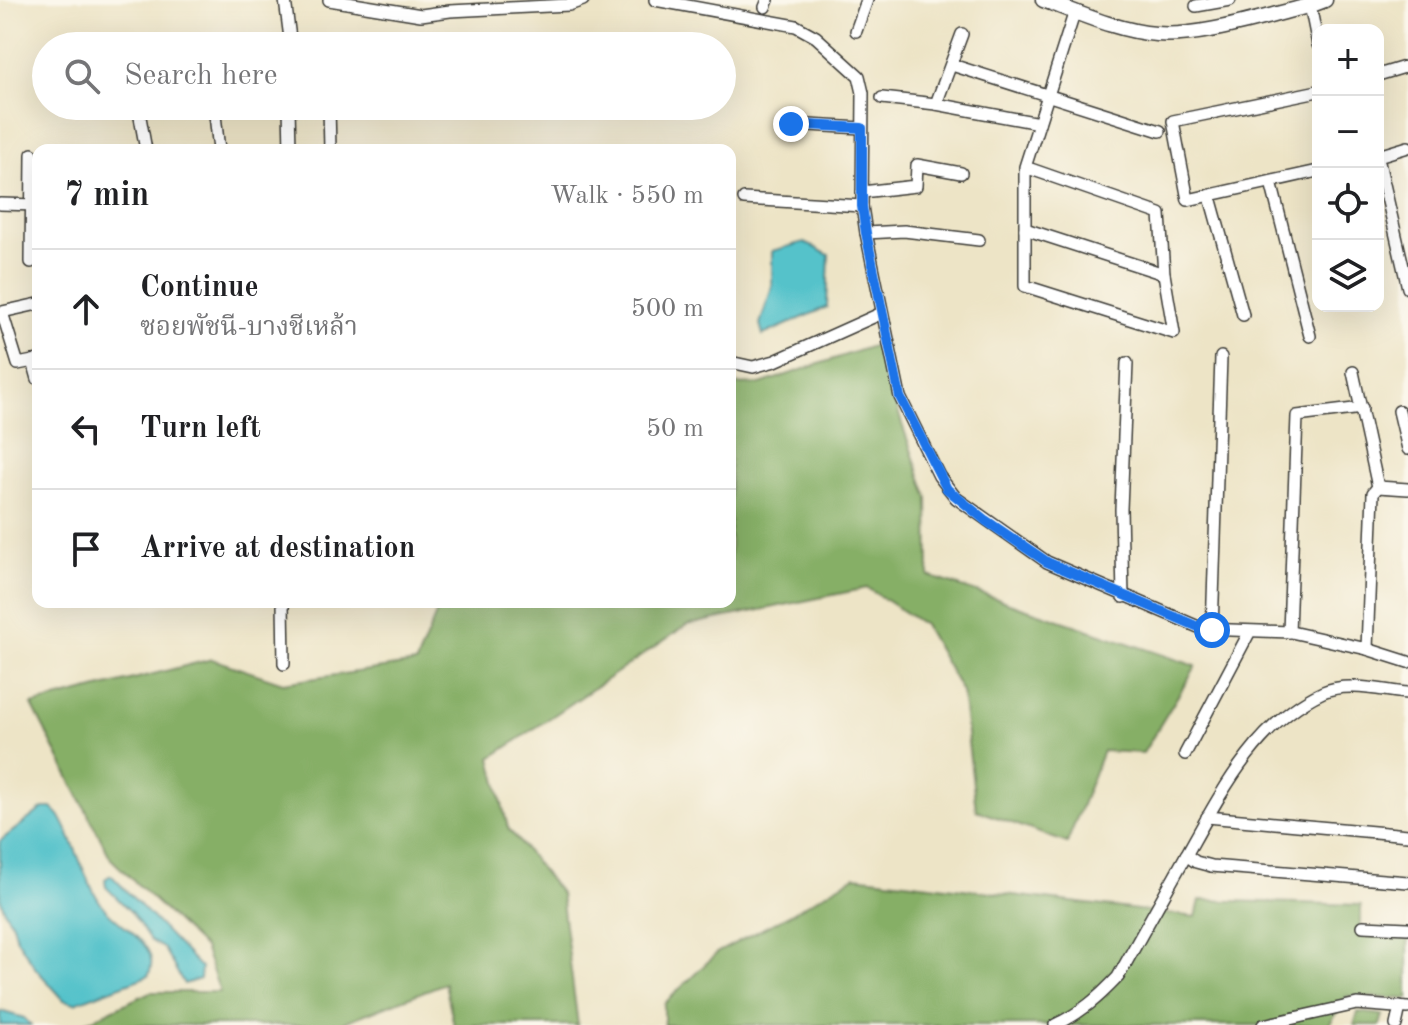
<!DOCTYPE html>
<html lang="en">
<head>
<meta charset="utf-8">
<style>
  body { margin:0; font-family:"Old Standard TT","Noto Serif Thai",serif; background:#f2f2f2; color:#202124 }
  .controls { position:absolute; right:24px; top:24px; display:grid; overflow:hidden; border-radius:16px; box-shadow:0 8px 32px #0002 }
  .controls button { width:72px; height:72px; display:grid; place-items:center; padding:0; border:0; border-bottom:2px solid #e0e0e0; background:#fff; color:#202124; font:40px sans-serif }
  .stop { position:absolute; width:24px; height:24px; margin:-18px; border:6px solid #1a73e8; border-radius:50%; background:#fff }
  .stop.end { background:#1a73e8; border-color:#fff; box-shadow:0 2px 8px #0008 }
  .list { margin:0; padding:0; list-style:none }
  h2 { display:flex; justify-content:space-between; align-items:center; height:104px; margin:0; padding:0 32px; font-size:34px }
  h2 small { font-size:26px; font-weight:400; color:#757577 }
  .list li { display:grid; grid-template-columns:52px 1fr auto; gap:24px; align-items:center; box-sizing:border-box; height:120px; padding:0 32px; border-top:2px solid #e0e0e0 }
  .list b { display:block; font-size:30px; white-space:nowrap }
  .list p { margin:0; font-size:26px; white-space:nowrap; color:#757577 }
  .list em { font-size:26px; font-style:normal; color:#757577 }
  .icon { flex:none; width:44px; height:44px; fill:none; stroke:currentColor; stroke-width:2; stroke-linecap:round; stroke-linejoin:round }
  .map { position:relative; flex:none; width:1408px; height:1025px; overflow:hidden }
  .search { position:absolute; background:#fff; box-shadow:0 8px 32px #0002; left:32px; top:32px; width:704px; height:88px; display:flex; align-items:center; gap:20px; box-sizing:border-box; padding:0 28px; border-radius:44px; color:#757577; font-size:30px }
  .panel { position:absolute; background:#fff; box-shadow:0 8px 32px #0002; left:32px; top:144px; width:704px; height:464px; border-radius:16px }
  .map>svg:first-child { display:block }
</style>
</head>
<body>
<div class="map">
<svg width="1408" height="1025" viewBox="0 0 1408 1025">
  <rect width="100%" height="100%" fill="#fbf7ec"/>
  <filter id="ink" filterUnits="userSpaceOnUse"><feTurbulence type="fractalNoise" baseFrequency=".0125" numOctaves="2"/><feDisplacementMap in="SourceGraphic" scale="16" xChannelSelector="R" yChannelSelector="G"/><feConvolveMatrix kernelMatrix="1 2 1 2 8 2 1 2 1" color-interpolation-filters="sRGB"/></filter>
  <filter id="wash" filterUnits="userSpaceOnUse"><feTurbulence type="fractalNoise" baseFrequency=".006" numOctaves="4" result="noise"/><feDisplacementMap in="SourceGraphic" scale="32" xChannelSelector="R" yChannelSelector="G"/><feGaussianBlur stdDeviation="1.8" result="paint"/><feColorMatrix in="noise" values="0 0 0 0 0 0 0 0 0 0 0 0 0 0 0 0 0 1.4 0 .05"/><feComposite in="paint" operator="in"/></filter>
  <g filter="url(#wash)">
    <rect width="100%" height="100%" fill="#ede4c6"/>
    <g fill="#86af66" stroke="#516641" stroke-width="2">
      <polygon points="878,344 902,424 928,498 929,576 1196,666 1143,753 1103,751 1067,843 976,810 962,692 924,625 867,588 687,625 491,758 508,828 561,894 578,1025 454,1025 445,983 337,1025 80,1025 150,992 220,992 204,948 111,859 32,705 212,659 283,683 416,663 441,602 730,602 730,385 760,384"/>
      <polygon points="855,876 1196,917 1200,900 1361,905 1361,929 1408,935 1408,999 1347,996 1329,1025 664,1025 664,1004 718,952 787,916"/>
      <polygon points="1358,1012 1383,1015 1380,1025 1354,1025"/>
    </g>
    <g fill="#54c2ca" stroke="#386f73" stroke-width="2">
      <polygon points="804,242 829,255 827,307 763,335 760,324 772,287 772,251"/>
      <path d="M43,808H52L59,815C76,843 83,878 102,905C118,928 164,944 148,976L75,1003L64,1000L36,969L17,939L13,924L6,914L0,898V841Z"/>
      <polygon points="111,875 201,968 200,979 184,984 164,949 150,940 132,913 106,887 105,879"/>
      <polygon points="0,1011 24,1018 31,1025 0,1025"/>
    </g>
  </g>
  <g filter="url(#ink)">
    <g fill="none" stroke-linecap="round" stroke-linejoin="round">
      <g stroke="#3b3a36" stroke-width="14">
        <g id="minor">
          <polyline points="285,0 291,46"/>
          <polyline points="329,0 421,15 450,11 569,5 583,0"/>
          <polyline points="655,0 796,26 816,37 859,76 863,93 862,206 866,233 900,397 939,476 956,498 1047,562 1203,629 1291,632 1367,649 1408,662"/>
          <polyline points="1309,0 1318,45"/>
          <polyline points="1196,6 1230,0"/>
          <polyline points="765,7 768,0"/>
          <polyline points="856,31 867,0"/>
          <polyline points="952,65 1160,131"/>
          <polyline points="1378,75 1408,66"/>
          <polyline points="1318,91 1173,121 1188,200 1318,171"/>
          <polyline points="882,98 936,104 1039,123"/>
          <polyline points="936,104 962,34"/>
          <polyline points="138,106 146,150"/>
          <polyline points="214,106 219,150"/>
          <polyline points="289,106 290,150"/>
          <polyline points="329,106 330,150"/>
          <polyline points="791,124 862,128"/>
          <polyline points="1378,156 1408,147"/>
          <polyline points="1378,158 1408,288"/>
          <polyline points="1025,167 1160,214 1164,274 1174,333 1025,286 1025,167 1075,11"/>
          <polyline points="1271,182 1310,336"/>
          <polyline points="862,192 916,186 917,165 961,173"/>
          <polyline points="1210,197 1243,315"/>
          <polyline points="744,199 862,206"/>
          <polyline points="0,204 37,205"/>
          <polyline points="1025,229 1164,274"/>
          <polyline points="866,233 904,231 979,240"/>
          <polyline points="31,262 32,154"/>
          <polyline points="38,304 2,312 18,364 38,360"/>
          <polyline points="33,361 38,379"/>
          <polyline points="730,362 753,367 775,361 882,313"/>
          <polyline points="1353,372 1378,487 1373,493 1367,649"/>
          <polyline points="1399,411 1408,449"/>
          <polyline points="1378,487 1408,489"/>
          <polyline points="1123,597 1121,509 1127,363"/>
          <polyline points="283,602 284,664"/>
          <polyline points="1212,630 1221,357"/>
          <polyline points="1289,632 1297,416 1362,408"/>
          <polyline points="1185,754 1249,633"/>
          <polyline points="1207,817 1408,835"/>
          <polyline points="1186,855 1196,862 1211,866 1408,882"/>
          <polyline points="1363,926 1408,928"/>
          <path d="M1055,1025C1081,1013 1098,998 1118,977C1140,937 1162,898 1184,859C1219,797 1254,724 1323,692C1347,681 1383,691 1408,693"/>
          <polyline points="1263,1025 1357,1004 1408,1008"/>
          <polyline points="1396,1025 1400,1007"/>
        </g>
      </g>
      <g stroke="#3b3a36" stroke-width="17">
        <path id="tertiary" d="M1043,0C1079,13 1118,31 1156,34C1202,38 1264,16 1309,6L1325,0"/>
      </g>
      <use href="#minor" stroke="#fff" stroke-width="11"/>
      <use href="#tertiary" stroke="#fff" stroke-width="14"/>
    </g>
  </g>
  <g fill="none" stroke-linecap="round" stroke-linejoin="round" filter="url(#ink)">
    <polyline stroke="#1a73e8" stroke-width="10" points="791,124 862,128 862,206 866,233 900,397 947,489 985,520 1047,562 1203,629 1212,630"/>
  </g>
</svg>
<div class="controls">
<button>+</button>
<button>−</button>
<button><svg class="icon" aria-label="locate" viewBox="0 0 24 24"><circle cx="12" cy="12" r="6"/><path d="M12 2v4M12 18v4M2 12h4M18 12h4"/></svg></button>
<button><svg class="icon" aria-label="layers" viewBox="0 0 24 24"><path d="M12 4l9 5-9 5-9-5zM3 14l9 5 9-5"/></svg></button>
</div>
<div class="stop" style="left:1212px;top:630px"></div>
<div class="stop end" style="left:791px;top:124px"></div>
<div class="search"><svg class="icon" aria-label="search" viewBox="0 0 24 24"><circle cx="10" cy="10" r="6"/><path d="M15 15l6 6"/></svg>Search here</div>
<section class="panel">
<h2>7 min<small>Walk · 550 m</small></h2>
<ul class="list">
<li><svg class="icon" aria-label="ahead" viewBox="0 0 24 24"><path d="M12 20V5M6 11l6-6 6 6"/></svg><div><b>Continue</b><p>ซอยพัชนี-บางชีเหล้า</p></div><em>500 m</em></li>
<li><svg class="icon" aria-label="left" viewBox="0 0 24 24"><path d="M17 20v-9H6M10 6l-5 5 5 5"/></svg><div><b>Turn left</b></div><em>50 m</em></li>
<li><svg class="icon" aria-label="arrive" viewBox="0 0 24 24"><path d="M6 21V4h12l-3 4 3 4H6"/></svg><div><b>Arrive at destination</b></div></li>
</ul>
</section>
</div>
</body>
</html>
